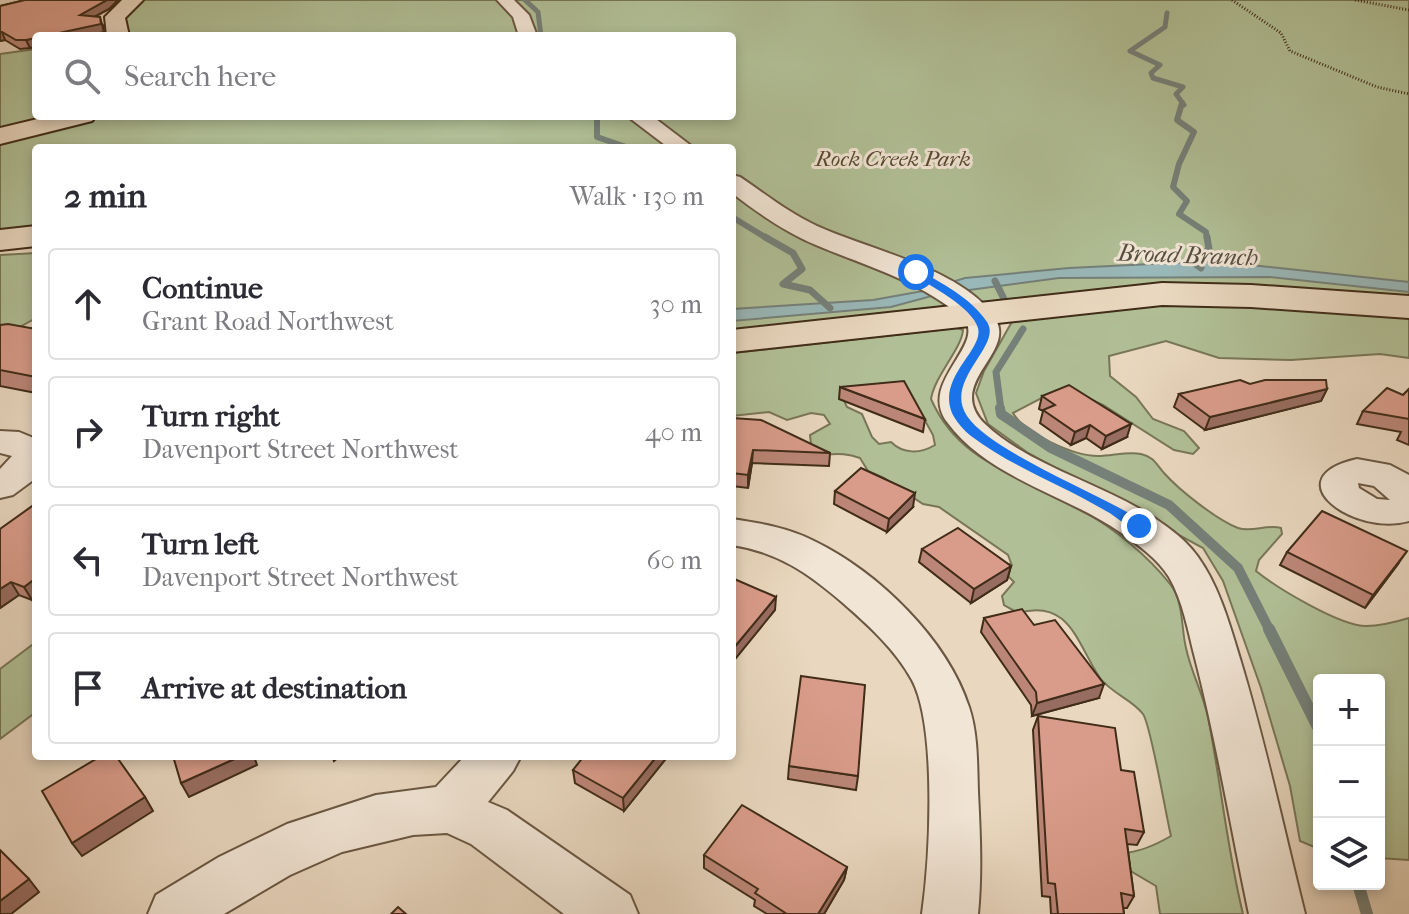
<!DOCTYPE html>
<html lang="en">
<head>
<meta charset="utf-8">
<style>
  body { margin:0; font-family:"IM FELL French Canon",serif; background:#f7f7f7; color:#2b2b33 }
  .controls { position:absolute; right:24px; bottom:24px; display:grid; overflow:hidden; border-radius:8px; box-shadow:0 4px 12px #0003 }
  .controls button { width:72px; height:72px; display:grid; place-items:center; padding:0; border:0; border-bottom:2px solid #e1e1e2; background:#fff; color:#2b2b33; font:40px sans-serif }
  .stop { position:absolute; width:24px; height:24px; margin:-18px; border:6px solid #1a73e8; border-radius:50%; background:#fff }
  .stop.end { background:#1a73e8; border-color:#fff; box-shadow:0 2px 8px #0008 }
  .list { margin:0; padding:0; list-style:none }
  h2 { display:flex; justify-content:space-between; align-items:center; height:104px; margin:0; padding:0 32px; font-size:34px }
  h2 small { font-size:26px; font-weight:400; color:#7c7c81 }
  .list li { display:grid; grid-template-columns:52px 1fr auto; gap:24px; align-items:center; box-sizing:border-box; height:112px; margin:0 16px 16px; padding:0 16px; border:2px solid #e1e1e2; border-radius:8px }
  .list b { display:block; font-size:30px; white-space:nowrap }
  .list p { margin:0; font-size:26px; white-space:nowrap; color:#7c7c81 }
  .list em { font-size:26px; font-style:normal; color:#7c7c81 }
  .icon { flex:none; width:44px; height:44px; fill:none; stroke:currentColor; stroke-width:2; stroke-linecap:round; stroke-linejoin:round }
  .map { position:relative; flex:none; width:1409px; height:914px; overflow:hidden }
  .search { position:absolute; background:#fff; box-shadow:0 4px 12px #0003; left:32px; top:32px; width:704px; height:88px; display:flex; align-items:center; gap:20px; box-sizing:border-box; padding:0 28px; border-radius:8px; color:#7c7c81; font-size:30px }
  .panel { position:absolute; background:#fff; box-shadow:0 4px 12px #0003; left:32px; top:144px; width:704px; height:616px; border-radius:8px }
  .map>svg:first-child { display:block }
</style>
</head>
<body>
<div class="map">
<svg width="1409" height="914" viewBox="0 0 1409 914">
  <rect width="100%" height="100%" fill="#e9d7bf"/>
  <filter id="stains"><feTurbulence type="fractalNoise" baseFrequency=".0025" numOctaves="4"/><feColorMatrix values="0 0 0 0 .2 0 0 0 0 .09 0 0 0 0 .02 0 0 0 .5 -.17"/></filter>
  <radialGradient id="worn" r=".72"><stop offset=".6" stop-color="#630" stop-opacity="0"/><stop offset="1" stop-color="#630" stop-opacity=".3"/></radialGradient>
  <g fill="#b1bf96" stroke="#787657" stroke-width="2" fill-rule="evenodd">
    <polygon points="142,0 1409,0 1409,302 1161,287 732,336 732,148 36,148 36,232 0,236 0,140 99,116 732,116 732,36 131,36 123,19"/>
    <polygon points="36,49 36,116 73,116 0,132 0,54"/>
    <polygon points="36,253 36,318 0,338 0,255"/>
    <path d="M1148,303H1247L1409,314V358L1380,354L1291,360L1219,358L1166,341L1109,356L1110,376L1136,397L1153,419L1184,431L1199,448L1193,454L1174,450L1103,405L1070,390H1057L1013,413C1025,434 1074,456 1098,456C1112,456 1128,451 1141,454C1154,457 1156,464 1164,473C1179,490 1217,520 1238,528C1251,533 1267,524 1281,528L1282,534L1259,560L1256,571C1277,588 1340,626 1366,626C1381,626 1396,622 1409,618V860L1379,858V680H1319V849L1300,841L1290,786L1261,688L1223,581L1203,548L1028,453L988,424L976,393L984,371L1013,320Z"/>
    <path d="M957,328L963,330C962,348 935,375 931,399C959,463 1016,472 1072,504C1109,525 1144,551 1170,584C1184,602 1181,628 1186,648C1191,672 1203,694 1208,717C1221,783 1227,849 1243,914H1160L1156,886L1132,872L1069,863L1065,845C1114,852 1126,862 1171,836C1166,816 1151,725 1143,714C1133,700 1111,693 1100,678C1077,644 1070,598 1018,613L1004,605L1002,596L1014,582L1001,569L1011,563L1008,555L939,507L923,504L884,478L868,471L860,458C837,450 831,457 812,453L810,435L830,424L824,415L811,413L787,420L769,412L732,416V353ZM907,388L933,435L935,445C920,454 903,454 891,442L879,444L872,437L862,414L847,407L845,403L855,395Z"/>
    <polygon points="36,642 36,712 0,739 0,669"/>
  </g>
  <polygon fill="#99b8b9" stroke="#758079" stroke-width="2" points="1214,261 1409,282 1409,292 1269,277 1059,278 939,294 891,307 732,321 732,309 873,300 923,291 965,278 1069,268"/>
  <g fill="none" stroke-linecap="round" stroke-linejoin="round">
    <g stroke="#758079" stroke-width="5">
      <polyline points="525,0 538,12 541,36"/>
      <polyline points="1167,13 1165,27 1130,51 1160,65 1151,73 1153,78 1183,87 1176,94 1184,105"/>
    </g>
    <g stroke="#758079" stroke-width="6">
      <polyline points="1182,103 1177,120 1194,132 1179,164 1173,187 1187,201 1179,214 1206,232 1207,239"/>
      <polyline points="597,116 597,137 629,148"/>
      <polyline points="732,217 768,239"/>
    </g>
    <g stroke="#758079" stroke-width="7">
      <polyline points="765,237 793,253 802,269 783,284 810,290 830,308"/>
      <polyline points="1201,268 1194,263 1209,249 1207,237"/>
      <polyline points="995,281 1004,299"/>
      <polyline points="1001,410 996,372 1023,329"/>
    </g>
    <polyline stroke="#758079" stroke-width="10" points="1000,408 1001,414 1051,448 1169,505 1238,568 1270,631"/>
    <g stroke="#758079" stroke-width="12">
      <polyline points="1269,629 1319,729"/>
      <polyline points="1358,884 1367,914"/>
    </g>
    <g stroke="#6a5742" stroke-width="4">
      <g id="minor">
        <polygon points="497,0 514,0 529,15 537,36 519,36 513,17"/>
        <polygon points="627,116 652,116 694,148 669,148"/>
        <path d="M732,175L740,177C765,194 789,213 817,226C867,249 967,270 996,320C1015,354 944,384 985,424C1029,467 1110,485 1163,524C1176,533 1189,544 1198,557C1220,588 1230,626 1241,662C1266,745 1284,830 1305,914H1249C1231,829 1217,743 1195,658C1188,631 1183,601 1169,577C1158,559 1137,544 1120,532C1065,494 988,478 947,422C917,382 988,344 963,318C919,280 868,267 816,245C785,232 758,213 732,193Z"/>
        <polygon points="0,431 19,432 36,439 36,478 13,495 0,498 0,469 12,456 0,453"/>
        <path d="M1357,459L1390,465L1409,475V521C1354,537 1273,478 1357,459ZM1358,483L1374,486L1390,500L1377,499L1359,488Z"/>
        <path d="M732,519C760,523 789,528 814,541C878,572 947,639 969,707C978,734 977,764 978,792C980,833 982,873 978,914H922C930,859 937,727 912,680C895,649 868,625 843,603C808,573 778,552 732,545Z"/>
        <polygon points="465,756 521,756 513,771 488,802 507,810 630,895 638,914 564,914 471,844 447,833 413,835 342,852 290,875 224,914 148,914 156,895 219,857 287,824 376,795 436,787"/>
      </g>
    </g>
    <g stroke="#402c18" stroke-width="4">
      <g id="major">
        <polygon points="122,0 143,0 125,18 129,36 107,36 105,17"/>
        <polygon points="50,116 96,116 92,121 0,144 0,128"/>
        <polygon points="36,226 36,246 0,250 0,230"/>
        <polygon points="1162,283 1251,285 1409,296 1409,318 1251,307 1162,305 732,352 732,330"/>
      </g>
    </g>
    <g stroke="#402c18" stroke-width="3" stroke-dasharray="1 2" stroke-linecap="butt">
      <polyline points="1232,0 1281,33 1290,51 1377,87 1409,94"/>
      <polyline points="1355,0 1409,10"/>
    </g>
    <use href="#minor" fill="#f1e5d5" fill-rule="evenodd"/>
    <use href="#major" fill="#e9d7bf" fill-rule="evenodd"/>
  </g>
  <g fill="#bb8677" stroke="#402c18" stroke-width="2">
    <polygon points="25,0 118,0 109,9 94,17 103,25 104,32 30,48 20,49 5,40 0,41 0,6"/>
    <polygon points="0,325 36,329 36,393 0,386"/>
    <polygon points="1250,384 1327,389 1321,401 1205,430 1174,407 1179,394"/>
    <polygon points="840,387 925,419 923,432 839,399"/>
    <polygon points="1409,389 1409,445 1397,440 1401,432 1357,424 1363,411 1403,395"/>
    <polygon points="1042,396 1127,437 1102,449 1086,438 1071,445 1040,423 1043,411 1039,409"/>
    <polygon points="732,418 830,453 829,466 752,463 748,488 732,486"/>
    <polygon points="835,491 913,507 887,532 834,504"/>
    <polygon points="36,504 32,600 19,595 0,608"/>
    <polygon points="922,549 1011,566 1007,580 971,603 919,562"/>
    <polygon points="1287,552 1398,564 1365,608 1280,565"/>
    <polygon points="984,618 1034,625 1099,698 1032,716 1031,705 981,632"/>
    <polygon points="1038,716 1121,770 1144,832 1137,845 1127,844 1134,896 1127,908 1123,908 1124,914 1051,914 1050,897 1042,896 1033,730"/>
    <polygon points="668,756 624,811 575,783 573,770"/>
    <polygon points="789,766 858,776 856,790 788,779"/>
    <polygon points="704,855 847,867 844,880 824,914 767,914 754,906 755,900 704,868"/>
  </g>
  <g fill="#986d61" stroke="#402c18" stroke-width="2">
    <polygon points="107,0 118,0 109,9 83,23 80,15"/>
    <polygon points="100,17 104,32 87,36 45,36"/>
    <polygon points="0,32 2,32 5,40 0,41"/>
    <polygon points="36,38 36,47 30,48 26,40"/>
    <polygon points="1327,389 1321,401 1205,430 1210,417"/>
    <polygon points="1131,424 1127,437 1102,449 1106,436"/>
    <polygon points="1090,425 1086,438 1071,445 1075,432"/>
    <polygon points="753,450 752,463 748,488 748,475"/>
    <polygon points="915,493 913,507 887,532 889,519"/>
    <polygon points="1407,551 1398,564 1365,608 1373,595"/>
    <polygon points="1011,566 1007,580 971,603 974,589"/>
    <polygon points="36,578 36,597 32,600 24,587"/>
    <polygon points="11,582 19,595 0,608 0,589"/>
    <polygon points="776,597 775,610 732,663 732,650"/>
    <polygon points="1104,684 1099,698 1032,716 1037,703"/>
    <polygon points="241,756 254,756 257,765 189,797 181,783"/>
    <polygon points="332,756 340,756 334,761"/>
    <polygon points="657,756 668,756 624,811 623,798"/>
    <polygon points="145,797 153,811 82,856 72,843"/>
    <polygon points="847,867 844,880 824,914 818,914"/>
    <polygon points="29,879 39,892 11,914 0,914 0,901"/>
  </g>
  <g fill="#d99c8a" stroke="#402c18" stroke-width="2">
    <polygon points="25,0 107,0 80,15 100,17 101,24 45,36 36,36 36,38 26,40 16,40 2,32 0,32 0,6"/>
    <polygon points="8,324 36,329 36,377 0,370 0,325"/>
    <polygon points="1240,380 1250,384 1265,380 1326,380 1327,389 1210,417 1179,394"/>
    <polygon points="904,381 925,419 840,387"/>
    <polygon points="1069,385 1131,424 1106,436 1090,425 1075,432 1043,410 1055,405 1042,396"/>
    <polygon points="1387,388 1403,395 1409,389 1409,419 1363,411"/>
    <polygon points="732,418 761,420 830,453 753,450 748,475 732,473"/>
    <polygon points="861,468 915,493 889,519 835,491"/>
    <polygon points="35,504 36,578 24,587 11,582 0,589 0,529"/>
    <polygon points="1322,511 1407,551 1373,595 1287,552"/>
    <polygon points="958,528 1011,566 974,589 922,549"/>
    <polygon points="732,578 776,597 732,650"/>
    <polygon points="1022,609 1034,625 1055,620 1104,684 1037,703 1036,692 984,618"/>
    <polygon points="801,676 865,685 858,776 789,766"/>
    <polygon points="1038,716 1115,728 1121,770 1134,772 1144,832 1125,829 1134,896 1121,893 1124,914 1058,914 1055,884 1048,883"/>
    <polygon points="101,756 116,756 145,797 72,843 42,791"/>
    <polygon points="173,756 241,756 181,783"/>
    <polygon points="584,756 657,756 623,798 573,770"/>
    <polygon points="742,805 847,867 818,914 787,914 755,893 758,889 704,855"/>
    <polygon points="0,850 29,879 0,901"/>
    <polygon points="398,907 406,914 391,914"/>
  </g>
  <path fill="#1a73e8" d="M912,270H919C943,284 971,298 987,322C1003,346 943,380 967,416C991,452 1101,494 1144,522V529C1130,532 1118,517 1106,511C1062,485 1012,467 971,436C964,431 955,420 952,413C937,377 984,350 978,328C972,307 930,285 912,275Z"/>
  <g text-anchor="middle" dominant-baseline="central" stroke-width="6" stroke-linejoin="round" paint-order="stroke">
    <g font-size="22" font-style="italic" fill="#574931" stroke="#f1e5d5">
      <text x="893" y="159">Rock Creek Park</text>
    </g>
    <g font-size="24" font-style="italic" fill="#564f40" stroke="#f1e5d5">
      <text transform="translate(1188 255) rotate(2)">Broad Branch</text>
    </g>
  </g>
  <rect width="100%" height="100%" filter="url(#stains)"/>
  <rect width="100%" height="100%" fill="url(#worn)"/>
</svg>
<div class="controls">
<button>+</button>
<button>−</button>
<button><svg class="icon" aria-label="layers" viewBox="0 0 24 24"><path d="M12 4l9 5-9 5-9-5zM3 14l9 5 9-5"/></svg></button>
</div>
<div class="stop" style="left:916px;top:272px"></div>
<div class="stop end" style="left:1139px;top:526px"></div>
<div class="search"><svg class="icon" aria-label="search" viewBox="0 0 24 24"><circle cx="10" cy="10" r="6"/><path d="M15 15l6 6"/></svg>Search here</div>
<section class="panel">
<h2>2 min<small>Walk · 130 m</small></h2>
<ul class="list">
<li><svg class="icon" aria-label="ahead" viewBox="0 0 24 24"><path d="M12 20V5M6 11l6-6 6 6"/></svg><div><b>Continue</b><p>Grant Road Northwest</p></div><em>30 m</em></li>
<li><svg class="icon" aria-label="right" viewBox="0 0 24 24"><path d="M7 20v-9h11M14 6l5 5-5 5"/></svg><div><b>Turn right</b><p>Davenport Street Northwest</p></div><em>40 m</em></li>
<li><svg class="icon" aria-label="left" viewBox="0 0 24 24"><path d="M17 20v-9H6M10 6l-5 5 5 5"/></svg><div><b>Turn left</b><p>Davenport Street Northwest</p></div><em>60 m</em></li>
<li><svg class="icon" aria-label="arrive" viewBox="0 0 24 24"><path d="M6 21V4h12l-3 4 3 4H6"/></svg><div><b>Arrive at destination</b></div></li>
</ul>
</section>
</div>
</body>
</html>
